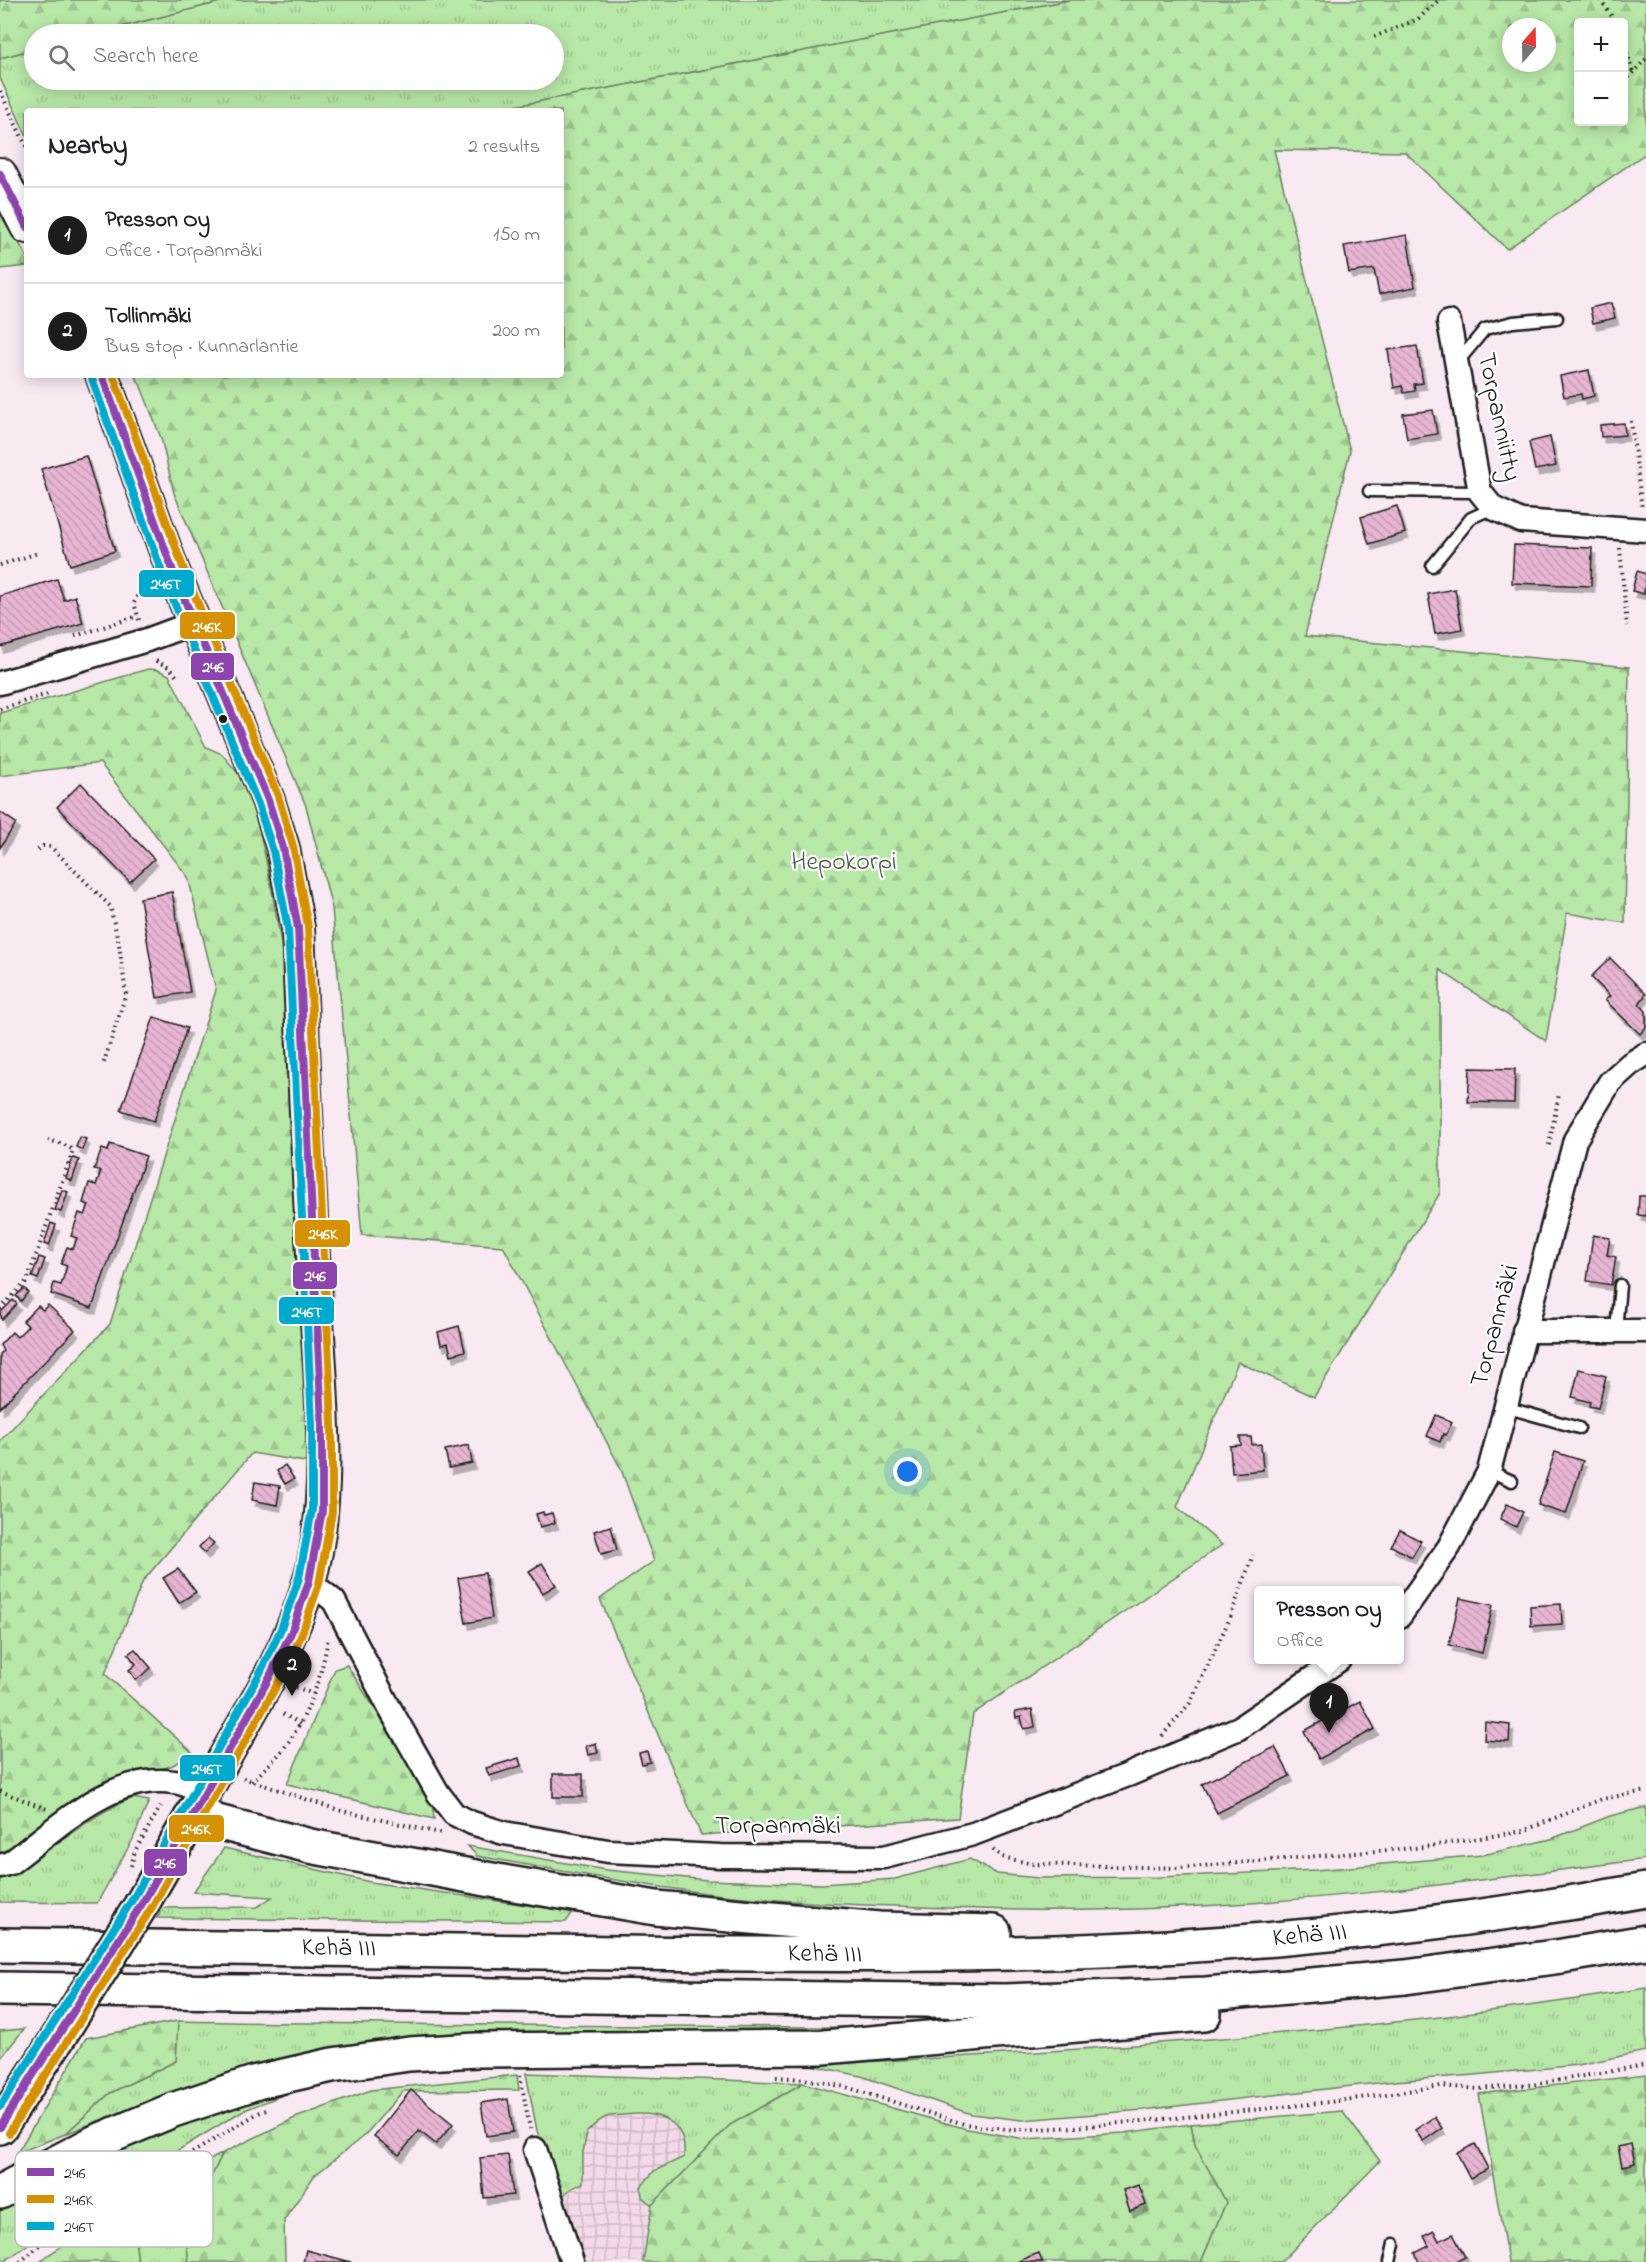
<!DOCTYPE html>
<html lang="en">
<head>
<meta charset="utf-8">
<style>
  body { margin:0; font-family:"Indie Flower",sans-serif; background:#f2f2f2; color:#202124 }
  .controls { position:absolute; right:18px; top:18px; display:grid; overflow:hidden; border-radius:6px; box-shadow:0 3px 15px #0003 }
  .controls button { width:54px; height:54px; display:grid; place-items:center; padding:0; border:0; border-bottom:2px solid #e0e0e0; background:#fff; color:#202124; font:30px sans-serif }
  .compass { position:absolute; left:1502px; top:18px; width:54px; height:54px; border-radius:50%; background:#fff; box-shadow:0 3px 15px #0003; rotate:20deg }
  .you { position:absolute; left:908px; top:1472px; width:21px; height:21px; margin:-15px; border:4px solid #fff; border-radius:50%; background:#1a73e8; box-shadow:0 0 0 9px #1a73e833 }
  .badge { display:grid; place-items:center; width:39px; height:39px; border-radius:50%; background:#1c1c1c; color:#fff; font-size:20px; font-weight:700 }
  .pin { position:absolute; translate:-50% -50px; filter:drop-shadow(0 2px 3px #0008) }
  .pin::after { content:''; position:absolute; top:32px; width:21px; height:18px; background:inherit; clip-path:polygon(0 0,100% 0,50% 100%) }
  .popup { position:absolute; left:1254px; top:1586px; width:150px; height:78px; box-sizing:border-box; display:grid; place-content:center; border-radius:6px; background:#fff; filter:drop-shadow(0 2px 4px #0005); font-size:20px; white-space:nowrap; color:#757577 }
  .popup b { font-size:22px; color:#202124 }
  .popup::after { content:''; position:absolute; left:50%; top:100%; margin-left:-12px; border:12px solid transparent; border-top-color:#fff }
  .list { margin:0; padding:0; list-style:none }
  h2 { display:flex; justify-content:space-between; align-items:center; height:78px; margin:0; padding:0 24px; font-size:26px }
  h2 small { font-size:20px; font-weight:400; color:#757577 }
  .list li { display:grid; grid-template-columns:39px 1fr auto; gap:18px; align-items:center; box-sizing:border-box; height:96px; padding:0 24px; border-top:2px solid #e0e0e0 }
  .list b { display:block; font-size:22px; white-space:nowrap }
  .list p { margin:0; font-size:20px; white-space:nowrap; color:#757577 }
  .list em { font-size:20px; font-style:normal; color:#757577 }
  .icon { flex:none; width:33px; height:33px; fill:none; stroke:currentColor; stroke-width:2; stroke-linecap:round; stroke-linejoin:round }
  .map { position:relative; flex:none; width:1646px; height:2262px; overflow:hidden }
  .search { position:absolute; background:#fff; box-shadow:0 3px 15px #0003; left:24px; top:24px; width:540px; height:66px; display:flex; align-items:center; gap:15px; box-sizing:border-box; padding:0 21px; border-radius:33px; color:#757577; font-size:22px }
  .panel { position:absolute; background:#fff; box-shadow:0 3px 15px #0003; left:24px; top:108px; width:540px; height:270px; border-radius:6px }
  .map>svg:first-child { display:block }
</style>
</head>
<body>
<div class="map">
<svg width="1646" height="2262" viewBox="0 0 1646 2262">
  <defs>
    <pattern id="industrial-grid" width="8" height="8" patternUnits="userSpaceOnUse" patternTransform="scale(1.5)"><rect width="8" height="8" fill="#f3d9e9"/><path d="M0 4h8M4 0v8" fill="none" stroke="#d0bac7"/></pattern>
    <pattern id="grass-tufts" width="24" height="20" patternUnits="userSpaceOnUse" patternTransform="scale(1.5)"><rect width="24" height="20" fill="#b8e8a8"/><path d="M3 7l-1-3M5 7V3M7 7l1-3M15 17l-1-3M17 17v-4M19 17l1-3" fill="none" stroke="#9ec690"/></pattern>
    <pattern id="forest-firs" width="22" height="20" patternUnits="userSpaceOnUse" patternTransform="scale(1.5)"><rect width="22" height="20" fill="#b8e8a8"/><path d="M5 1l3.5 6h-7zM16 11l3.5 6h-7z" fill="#9ec690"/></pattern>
    <pattern id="building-back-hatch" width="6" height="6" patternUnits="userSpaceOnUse" patternTransform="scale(1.5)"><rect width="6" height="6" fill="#e8b5d3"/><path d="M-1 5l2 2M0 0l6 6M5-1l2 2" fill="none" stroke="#c69bb5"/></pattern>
    <filter id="shadow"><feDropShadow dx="3.5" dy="6" stdDeviation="0" flood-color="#0004"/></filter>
  </defs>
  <rect width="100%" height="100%" fill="#f8e9f2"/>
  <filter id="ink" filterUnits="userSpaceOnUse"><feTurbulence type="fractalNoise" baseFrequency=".0167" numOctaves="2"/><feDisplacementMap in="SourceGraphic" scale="12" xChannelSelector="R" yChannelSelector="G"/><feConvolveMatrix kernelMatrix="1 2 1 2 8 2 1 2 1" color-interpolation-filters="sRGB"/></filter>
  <g filter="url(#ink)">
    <polygon fill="url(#industrial-grid)" points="638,2113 659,2115 679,2129 685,2146 684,2157 654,2171 642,2197 652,2205 643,2262 585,2262 562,2197 570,2189 583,2182 583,2152 587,2131 605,2117"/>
    <g fill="url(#grass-tufts)" stroke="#6a8262" stroke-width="1.5">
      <polygon points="228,0 1070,0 489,111 27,111 27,137 0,78 0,58 34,49 34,80 554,80 554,34 93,34"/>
      <path d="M133,1798L149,1801L133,1839L97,1903L0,1902V1879C48,1857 86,1815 133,1798Z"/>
      <path d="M1646,1807V1859C1463,1883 1279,1907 1093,1910C1029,1911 963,1909 899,1906C832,1904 765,1901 698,1892C624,1883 550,1869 477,1856L468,1846L606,1870L707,1880L823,1884L895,1879L970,1859L997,1874L1039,1878L1160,1877L1316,1870L1483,1855L1551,1839L1610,1816Z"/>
      <polygon points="224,1848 370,1882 573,1912 566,1922 157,1918 164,1908 257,1907 272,1897 193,1892"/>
      <path d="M1646,1988V2051L1578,2065L1475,2075L1395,2081L1143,2110L1022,2120L971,2114L861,2076L806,2064C933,2060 1059,2051 1186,2041C1340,2029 1494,2014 1646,1988Z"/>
      <path d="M178,2021C433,2027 687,2024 942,2029L259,2068L168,2094L65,2134L110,2093L176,2061Z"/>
      <polygon points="24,2029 0,2059 0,2031"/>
      <path d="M526,2073L803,2083L730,2125L652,2205L642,2197L641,2187L654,2171L684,2157C687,2118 656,2111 624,2115C619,2116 611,2115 606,2117C599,2120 592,2127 587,2132L583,2152V2183L570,2189L562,2197L537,2131Z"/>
      <polygon points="309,2085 242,2111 46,2231 4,2262 0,2262 0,2209 50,2181 129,2143 253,2097"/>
      <polygon points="1342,2111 1380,2161 1281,2262 1201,2262 1226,2202 1195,2145 1191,2124"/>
      <polygon points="223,2153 185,2231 189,2262 138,2262 130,2203"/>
    </g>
    <g fill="url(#forest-firs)" stroke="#6a8262" stroke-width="1.5" fill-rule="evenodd">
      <polygon points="0,0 228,0 93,34 34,34 34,49 0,58"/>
      <path d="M1070,0H1646V153L1507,249L1405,152L1274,150L1350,451L1305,636L1629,667L1625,923L1567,913L1546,1041L1440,970V1193L1314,1397L1238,1362L1177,1507L1222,1545L973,1714L958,1818L701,1835L600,1599L654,1561L621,1469L503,1246L362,1235L332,908L306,806L174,493L161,438L140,384L134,375H561V111H489ZM1578,22H1624V122H1578ZM1511,27H1547V63H1511Z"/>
      <polygon points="0,209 27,257 27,266 0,269"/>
      <polygon points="148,669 158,670 169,675 206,747 222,754 241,777 254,805 270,879 287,978 311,1463 252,1453 143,1581 105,1674 193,1753 173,1765 150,1773 119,1777 72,1805 0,1858 0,1441 110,1324 216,990 188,877 100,763 0,776 0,713"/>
      <polygon points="347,1665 432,1799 434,1819 287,1784 335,1669"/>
      <polygon points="178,2021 176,2061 110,2093 65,2134 17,2153 86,2038"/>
      <polygon points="517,2075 519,2090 403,2091 366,2134 314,2176 284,2220 285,2262 189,2262 185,2231 223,2153 295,2118 371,2090"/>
      <polygon points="1646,2075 1646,2262 1508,2262 1479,2094"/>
      <polygon points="803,2083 967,2129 1025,2139 1124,2133 1191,2124 1195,2145 1226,2202 1201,2262 643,2262 652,2205 730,2125"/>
      <polygon points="130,2203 138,2262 40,2262 48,2255"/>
    </g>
    <g fill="url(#building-back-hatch)" stroke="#1c1c1c" stroke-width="1.5" filter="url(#shadow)">
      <polygon points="1407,235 1415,287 1379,294 1374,269 1349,273 1344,246"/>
      <polygon points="1611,303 1615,318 1593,323 1590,308"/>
      <polygon points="1417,346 1423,383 1414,384 1415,391 1404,393 1402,386 1394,388 1388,350"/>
      <polygon points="1589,370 1594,396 1582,399 1581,394 1564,397 1560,376"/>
      <polygon points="1433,410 1437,434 1407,439 1403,414"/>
      <polygon points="1624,423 1625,435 1601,437 1600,425"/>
      <polygon points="1550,437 1556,466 1535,470 1529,442"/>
      <polygon points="86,456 115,551 70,565 41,469"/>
      <polygon points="1397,506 1405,533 1369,544 1361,517"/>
      <polygon points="1514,545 1592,548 1591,586 1512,583"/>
      <polygon points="1637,571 1646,574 1644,594 1632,591"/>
      <polygon points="57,579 64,600 75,596 83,623 0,647 0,596"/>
      <polygon points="1455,589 1462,629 1435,634 1428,594"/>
      <polygon points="81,783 154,859 130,882 57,807"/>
      <polygon points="0,812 16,823 0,848"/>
      <polygon points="172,892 190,992 157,998 140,898"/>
      <polygon points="1610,958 1646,994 1639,1004 1646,1011 1646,1027 1640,1034 1605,1000 1610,996 1591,977"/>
      <polygon points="154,1017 187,1028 154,1121 121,1110"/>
      <polygon points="1470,1068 1515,1069 1514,1103 1468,1102"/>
      <polygon points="80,1137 86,1139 82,1150 76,1147"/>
      <polygon points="110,1144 146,1156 92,1308 51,1294 54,1283 61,1285 67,1266 61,1264 67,1247 73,1249 77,1238 71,1236 79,1213 85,1215 89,1205 83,1203 89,1183 96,1185 101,1171 94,1169 102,1149 108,1151"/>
      <polygon points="73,1158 79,1160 72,1181 66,1178"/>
      <polygon points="62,1190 68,1192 61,1212 55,1210"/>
      <polygon points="1639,1196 1646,1196 1646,1216 1638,1215"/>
      <polygon points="51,1223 56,1225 49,1246 44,1244"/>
      <polygon points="1593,1235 1610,1238 1607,1255 1616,1257 1611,1285 1587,1281"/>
      <polygon points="39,1257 45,1259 38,1279 32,1277"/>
      <polygon points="24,1288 28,1292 21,1301 16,1296"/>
      <polygon points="13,1300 17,1304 2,1320 0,1313"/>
      <polygon points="48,1305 75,1330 0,1408 0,1354 3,1351 0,1345 12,1332 17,1337 28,1326 23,1321 38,1306 43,1310"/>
      <polygon points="459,1326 465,1351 451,1355 448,1343 441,1345 438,1332"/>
      <polygon points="1579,1369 1606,1376 1598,1408 1589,1406 1590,1402 1572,1397"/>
      <polygon points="1436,1415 1452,1422 1446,1435 1443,1434 1440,1442 1427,1436"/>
      <polygon points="1240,1437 1251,1437 1252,1445 1261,1444 1263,1470 1232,1473 1230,1446 1241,1445"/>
      <polygon points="469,1445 472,1463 449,1468 445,1450"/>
      <polygon points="1555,1452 1583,1461 1566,1514 1538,1505"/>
      <polygon points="285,1465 294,1479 285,1484 277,1471"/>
      <polygon points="255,1482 280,1486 277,1505 252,1500"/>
      <polygon points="1507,1504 1523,1512 1516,1527 1500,1519"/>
      <polygon points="543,1512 544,1515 552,1513 555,1523 540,1527 536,1514"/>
      <polygon points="611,1526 617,1550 601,1554 594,1531"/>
      <polygon points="1400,1530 1421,1541 1412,1557 1391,1546"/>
      <polygon points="208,1538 214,1543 205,1553 199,1547"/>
      <polygon points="542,1563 556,1585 543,1593 529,1571"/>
      <polygon points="178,1569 196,1592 179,1603 163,1578"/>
      <polygon points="485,1573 492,1618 466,1623 458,1578"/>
      <polygon points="1460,1598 1493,1605 1482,1653 1449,1645"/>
      <polygon points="1561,1604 1562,1624 1531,1626 1530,1606"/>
      <polygon points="135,1649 151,1668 136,1680 129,1670 136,1664 128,1654"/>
      <polygon points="1360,1701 1375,1729 1319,1759 1304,1731 1335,1714 1337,1717 1345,1713 1343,1710"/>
      <polygon points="1032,1709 1035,1727 1024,1729 1021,1717 1016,1718 1015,1712"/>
      <polygon points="1485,1722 1510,1725 1509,1742 1484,1740"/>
      <polygon points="596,1743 598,1753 588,1755 586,1746"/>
      <polygon points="1275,1747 1290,1776 1217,1813 1202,1784"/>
      <polygon points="647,1751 650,1762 642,1764 639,1753"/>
      <polygon points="519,1758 521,1766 489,1776 486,1768"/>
      <rect x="553" y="1774" width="30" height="23"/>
      <polygon points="411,2090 453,2124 436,2144 419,2131 399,2155 374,2136"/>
      <polygon points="508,2099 513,2132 486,2136 481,2103"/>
      <polygon points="1434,2117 1442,2128 1423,2141 1415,2130"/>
      <polygon points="1475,2144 1488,2169 1470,2178 1457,2153"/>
      <polygon points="1631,2144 1635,2163 1622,2166 1618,2147"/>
      <polygon points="508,2155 513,2195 484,2198 480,2158"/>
      <polygon points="1139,2185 1146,2205 1130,2211 1123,2190"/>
      <polygon points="1434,2231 1439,2241 1453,2234 1465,2257 1455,2262 1419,2262 1415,2253 1429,2246 1424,2236"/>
      <polygon points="306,2250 351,2262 303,2262"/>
      <polygon points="1039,2253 1042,2262 1017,2262 1026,2258"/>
    </g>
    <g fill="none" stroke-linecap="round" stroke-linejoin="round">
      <g stroke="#1c1c1c" stroke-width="15">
        <g id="lane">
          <polyline points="1457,363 1485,329 1513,322 1557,318"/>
          <polyline points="1369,491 1480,492"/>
          <polyline points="1432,566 1471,518 1493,508"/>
          <polyline points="1616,1331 1620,1285"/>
          <polyline points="1505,1407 1579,1428"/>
          <polyline points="1489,1471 1512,1481"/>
          <polyline points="1390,2262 1394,2244"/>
        </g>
      </g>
      <g stroke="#1c1c1c" stroke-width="27">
        <g id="street">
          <polyline points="1449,322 1480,492 1493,508 1521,521 1646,530"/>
          <polyline points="0,683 147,640 193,623"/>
          <polyline points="1524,1331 1646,1331"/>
          <polyline points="309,1581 334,1601 389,1707 438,1793 454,1814 472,1823 504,1833 608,1851 720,1856 884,1857 973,1834 1128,1775 1239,1728 1339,1660"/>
          <polyline points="1400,1616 1449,1547 1489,1471 1575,1140 1610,1082 1630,1064 1646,1054"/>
          <path d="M0,1866L10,1863C58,1828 110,1773 174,1782C184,1783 195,1789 205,1792"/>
          <polyline points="535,2149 572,2262"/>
        </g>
      </g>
      <g stroke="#1c1c1c" stroke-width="36">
        <g id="secondary">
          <polyline points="0,174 27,227"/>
          <path d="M102,375L174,574L268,800L283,848L298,928C303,1049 308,1169 315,1290C320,1380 334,1495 309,1582C285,1665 234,1736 195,1811"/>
        </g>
      </g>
      <g stroke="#1c1c1c" stroke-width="38">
        <g id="primary">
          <polyline points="143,1902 195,1811"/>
          <polyline points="0,2127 58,2038"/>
        </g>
      </g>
      <g stroke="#1c1c1c" stroke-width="38">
        <g id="highway">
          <polyline points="195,1811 217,1822 310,1846 497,1881 656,1908 879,1929 994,1932"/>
          <path d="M0,1945C207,1947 415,1951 622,1953C765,1954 909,1956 1053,1952C1252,1946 1450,1925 1646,1890"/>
          <polyline points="0,1989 1005,2001 1206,1994 1405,1977 1562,1956 1646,1942"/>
          <polyline points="0,2192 96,2142 173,2110 257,2082 332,2065 409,2054 477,2050 824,2047 1204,2014"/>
        </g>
      </g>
      <g stroke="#1c1c1c" stroke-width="4" stroke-dasharray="1.5 4.5" stroke-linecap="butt">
        <polyline points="1600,0 1616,22"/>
        <polyline points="1374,37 1418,19 1439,0"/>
        <polyline points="1624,41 1633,73"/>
        <polyline points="1624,82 1646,59"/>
        <polyline points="0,91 27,148"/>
        <polyline points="1631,421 1642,509"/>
        <polyline points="1620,548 1627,626"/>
        <polyline points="0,565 38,553"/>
        <polyline points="139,620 134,603 140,589 151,584"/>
        <polyline points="75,636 138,616"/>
        <polyline points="156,661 170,668 178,678"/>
        <polyline points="0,709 48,694"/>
        <polyline points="38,850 43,846 51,847 110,906 119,944 126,994 103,1065"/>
        <polyline points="1549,1145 1559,1094"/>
        <polyline points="0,1309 27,1281 73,1150 63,1144 48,1140"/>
        <polyline points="296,1687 313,1694"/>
        <polyline points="283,1714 300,1724"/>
        <polyline points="1162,1736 1190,1703 1230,1618 1253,1555"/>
        <polyline points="243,1778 338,1810 444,1834"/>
        <path d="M252,1782C261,1772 272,1762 281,1752C307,1720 322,1678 328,1637"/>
        <polyline points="0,1791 47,1809"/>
        <polyline points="993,1850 1002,1857 1033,1864 1179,1868 1424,1847 1523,1831 1602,1799 1646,1791"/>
        <polyline points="131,1866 135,1851 162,1804"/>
        <polyline points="520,2075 530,2129"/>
        <polyline points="776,2077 804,2079 846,2087 964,2124 1015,2130 1076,2127 1185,2117 1339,2101 1441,2086 1478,2089 1538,2084 1646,2065"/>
        <polyline points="20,2262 39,2246 258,2113 266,2110"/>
      </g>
      <use href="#lane" stroke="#fff" stroke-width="10"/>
      <use href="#street" stroke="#fff" stroke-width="22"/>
      <use href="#secondary" stroke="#fff" stroke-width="32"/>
      <use href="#primary" stroke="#fff" stroke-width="33"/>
      <use href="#highway" stroke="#fff" stroke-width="33"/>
      <g stroke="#1c1c1c" stroke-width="38" stroke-linecap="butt">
        <polyline id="primary-bridge" points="58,2038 143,1902"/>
      </g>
      <use href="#primary-bridge" stroke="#fff" stroke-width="33"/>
      <g stroke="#fff" stroke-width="12">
        <g id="bus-1">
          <polyline points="0,174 27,227"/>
          <polyline points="0,2127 143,1902 195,1811 269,1678 291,1633 309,1581 322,1511 322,1424 298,928 283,848 268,800 174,574 102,375"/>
        </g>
      </g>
      <g stroke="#fff" stroke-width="12">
        <polyline id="bus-2" points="9,2133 152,1907 278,1683 301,1636 319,1584 332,1512 332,1423 308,927 293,846 278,796 184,570 113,375"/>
      </g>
      <g stroke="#fff" stroke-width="12">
        <polyline id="bus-3" points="0,2107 134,1897 186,1806 260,1673 281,1629 299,1578 312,1510 312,1424 288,929 273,851 258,804 164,578 92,379"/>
      </g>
      <use href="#bus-1" stroke="#8e44ad" stroke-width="8"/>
      <use href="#bus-2" stroke="#d69104" stroke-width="8"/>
      <use href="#bus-3" stroke="#00a9ce" stroke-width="8"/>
    </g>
  </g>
  <circle fill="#1c1c1c" stroke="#fff" stroke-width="2" cx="223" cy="719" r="5"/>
  <g text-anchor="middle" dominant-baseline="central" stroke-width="4.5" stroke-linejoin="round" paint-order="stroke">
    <g font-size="26" fill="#1c1c1c" stroke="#fff">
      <text transform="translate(1498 417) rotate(78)">Torpanniitty</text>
      <text transform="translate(1496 1326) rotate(-75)">Torpanmäki</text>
      <text x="778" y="1827">Torpanmäki</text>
      <text transform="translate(1310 1936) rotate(-5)">Kehä III</text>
      <text transform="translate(339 1949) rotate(1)">Kehä III</text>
      <text transform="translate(825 1955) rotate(1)">Kehä III</text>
    </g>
    <g font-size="26" fill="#4b5946" stroke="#fff">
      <text x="844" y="863">Hepokorpi</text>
    </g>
  </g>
  <rect x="15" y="2151" width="198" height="96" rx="9" fill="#fff" stroke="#bbb" stroke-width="1.5"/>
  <rect x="27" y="2168" width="27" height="8" fill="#8e44ad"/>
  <rect x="27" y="2195" width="27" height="8" fill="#d69104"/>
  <rect x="27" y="2222" width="27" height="8" fill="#00a9ce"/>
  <g font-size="16" fill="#1c1c1c">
    <text x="64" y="2178">246</text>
    <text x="64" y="2205">246K</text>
    <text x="64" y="2232">246T</text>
  </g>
  <g stroke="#fff" stroke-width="2">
    <rect x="138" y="569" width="57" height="29" rx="6" fill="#00a9ce"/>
    <rect x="179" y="611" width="57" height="29" rx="6" fill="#d69104"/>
    <rect x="190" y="652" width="45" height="29" rx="6" fill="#8e44ad"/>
    <rect x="294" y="1219" width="57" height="29" rx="6" fill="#d69104"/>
    <rect x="292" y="1261" width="46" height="29" rx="6" fill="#8e44ad"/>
    <rect x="278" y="1296" width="57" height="29" rx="6" fill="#00a9ce"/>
    <rect x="179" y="1754" width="57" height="28" rx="6" fill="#00a9ce"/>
    <rect x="168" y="1814" width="57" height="29" rx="6" fill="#d69104"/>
    <rect x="143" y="1848" width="45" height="29" rx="6" fill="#8e44ad"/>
  </g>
  <g font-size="16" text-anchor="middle" font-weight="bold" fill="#fff">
    <text x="166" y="589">246T</text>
    <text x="207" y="632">246K</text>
    <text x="213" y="672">246</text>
    <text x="323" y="1239">246K</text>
    <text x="315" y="1281">246</text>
    <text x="307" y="1317">246T</text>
    <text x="207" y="1774">246T</text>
    <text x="196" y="1834">246K</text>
    <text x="165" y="1868">246</text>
  </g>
</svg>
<div class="controls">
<button>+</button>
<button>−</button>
</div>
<svg class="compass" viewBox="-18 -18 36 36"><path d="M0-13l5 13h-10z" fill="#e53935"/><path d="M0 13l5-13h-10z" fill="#757577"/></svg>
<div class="you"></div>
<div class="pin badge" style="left:1329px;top:1733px">1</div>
<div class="popup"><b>Presson Oy</b>Office</div>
<div class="pin badge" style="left:292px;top:1696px">2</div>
<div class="search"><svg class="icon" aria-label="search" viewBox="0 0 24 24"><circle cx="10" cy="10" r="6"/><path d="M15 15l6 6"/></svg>Search here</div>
<section class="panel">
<h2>Nearby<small>2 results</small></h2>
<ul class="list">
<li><span class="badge">1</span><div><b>Presson Oy</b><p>Office · Torpanmäki</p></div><em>150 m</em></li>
<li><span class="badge">2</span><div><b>Tollinmäki</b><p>Bus stop · Kunnarlantie</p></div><em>200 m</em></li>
</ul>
</section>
</div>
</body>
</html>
